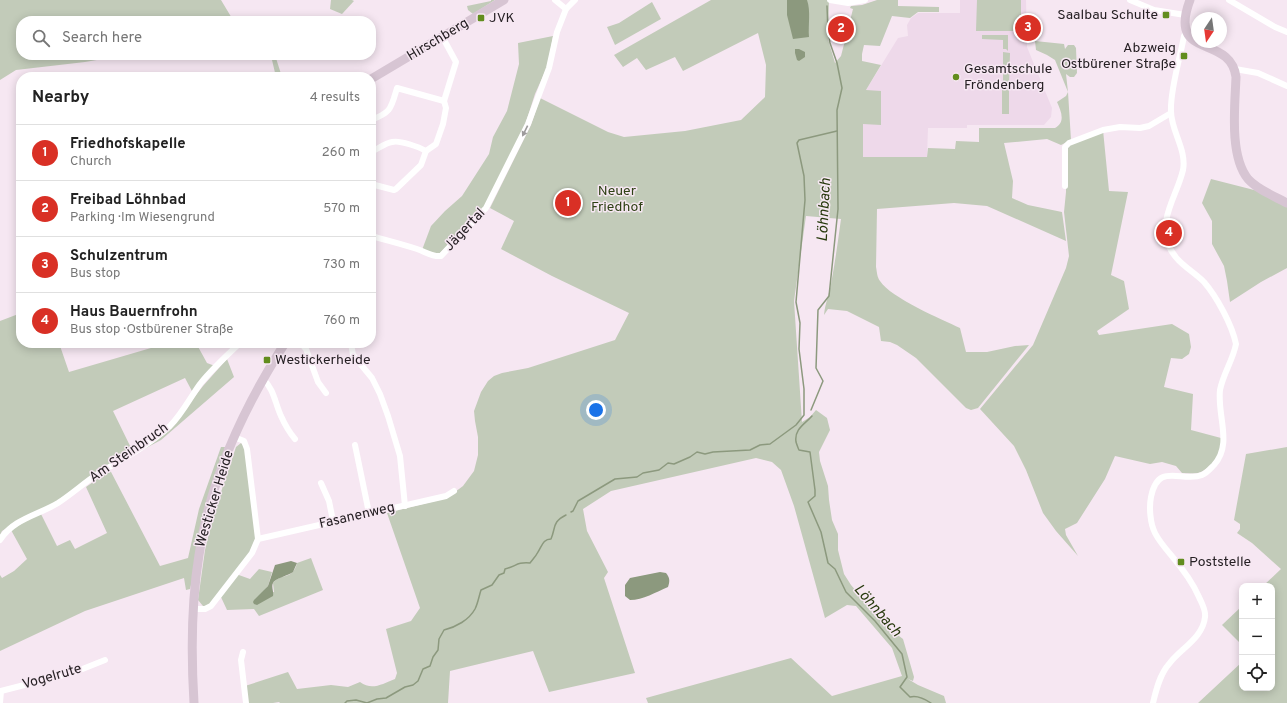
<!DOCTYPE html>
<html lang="en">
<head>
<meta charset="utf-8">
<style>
  body { margin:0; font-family:Overpass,sans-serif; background:#f6f6f6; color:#222 }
  .controls { position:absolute; right:12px; bottom:12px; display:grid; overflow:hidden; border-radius:8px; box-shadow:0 2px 10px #0003 }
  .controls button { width:36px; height:36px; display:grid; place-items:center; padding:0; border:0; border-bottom:1px solid #e0e0e0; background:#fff; color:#222; font:20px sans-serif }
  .compass { position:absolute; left:1191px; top:12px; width:36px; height:36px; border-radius:50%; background:#fff; box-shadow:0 2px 10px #0003; rotate:193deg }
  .you { position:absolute; left:596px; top:410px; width:14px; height:14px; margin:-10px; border:3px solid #fff; border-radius:50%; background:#1a73e8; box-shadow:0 0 0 6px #1a73e833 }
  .badge { display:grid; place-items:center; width:26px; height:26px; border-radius:50%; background:#d93025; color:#fff; font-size:13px; font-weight:700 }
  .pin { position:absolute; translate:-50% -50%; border:2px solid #fff; box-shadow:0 1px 4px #0006 }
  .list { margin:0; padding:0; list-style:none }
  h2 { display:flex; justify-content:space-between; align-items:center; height:52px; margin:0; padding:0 16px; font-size:17px }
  h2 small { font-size:13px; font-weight:400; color:#767676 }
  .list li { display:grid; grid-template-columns:26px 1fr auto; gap:12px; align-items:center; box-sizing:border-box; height:56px; padding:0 16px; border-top:1px solid #e0e0e0 }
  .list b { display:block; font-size:15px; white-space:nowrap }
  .list p { margin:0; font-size:13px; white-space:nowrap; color:#767676 }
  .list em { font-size:13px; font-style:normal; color:#767676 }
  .icon { flex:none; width:22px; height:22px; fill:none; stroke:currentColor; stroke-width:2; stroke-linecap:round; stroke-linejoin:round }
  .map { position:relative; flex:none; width:1287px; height:703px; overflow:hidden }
  .search { position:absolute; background:#fff; box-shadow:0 2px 10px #0003; left:16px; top:16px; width:360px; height:44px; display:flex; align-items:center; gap:10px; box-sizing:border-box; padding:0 14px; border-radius:16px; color:#767676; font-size:15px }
  .panel { position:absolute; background:#fff; box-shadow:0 2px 10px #0003; left:16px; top:72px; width:360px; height:276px; border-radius:16px }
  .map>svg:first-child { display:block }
</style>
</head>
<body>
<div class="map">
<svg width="1287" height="703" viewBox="0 0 1287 703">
  <rect width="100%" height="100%" fill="#f6e7f2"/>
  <polygon fill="#eed9ea" points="960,0 1026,0 1027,47 1052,108 1051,117 1044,125 967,125 967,128 928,128 927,157 863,157 863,95 898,38 908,36 907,25 911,18 918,13 960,13"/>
  <g fill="#c2cbb9">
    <polygon points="0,0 221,0 233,20 235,21 21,21 21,55 126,55 85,62 16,70 0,80"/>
    <polygon points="331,0 352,0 354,1 342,14 330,9"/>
    <polygon points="491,0 495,0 473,14 468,10 467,6 491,1"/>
    <path d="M711,0H829L828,39L835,63L841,56L853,9L850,8L851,6L862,5L877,0H898V6L939,7V12H918L910,18L892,16L880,46L864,45L862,54V61L881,65L866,90L881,91V125L863,124V157H927L928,148L955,149L956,141L979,142V128H1055C1066,122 1061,111 1057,102L1066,96L1068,92L1071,140L1061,145L1047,139L1004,143L1013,181L1012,198L1028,205L1062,212L1066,241L987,206L954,203L877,209L876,267C877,272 877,277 880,281C891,298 941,319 960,328L966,352H987L1015,346L1029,345L978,408L971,410L966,408L916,358L897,345L890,342L881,341L879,327L847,311L828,309L824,315C825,304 829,295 831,284C835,263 838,241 841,219L806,216L794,301L802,422L810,417L816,410L827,418L830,430L819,452L820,461L828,486L829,500L832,520L838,534V550L844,574L851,585L863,599L895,633L903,639L914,677L913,681L908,679L918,685L944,696L946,703H648L646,698L791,658L832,696L902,676L892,648L856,606L847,605L825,618L794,506L781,470L772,462L756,458L611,491L583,509L587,531L608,572L604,578L635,673L549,692L533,651L450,671L448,703H280L279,702L273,703H248L245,686L288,672L297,689L331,685L348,687L360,682C372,691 382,684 395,679L397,673L386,629L411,621L420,608L387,513L447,498L463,486L474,471L478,455V437L475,421L474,411L481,392L488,381L494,376L502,373L528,368L615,340L629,313L552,276L501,249L514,221L490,208L531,125L540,98L608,132L624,137L685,131L741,120L765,97L766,65L758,33L683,71L675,57L646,70L637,58L623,67L614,55Z"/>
    <polygon points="977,0 1021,0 1021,15 1019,15 1018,31 976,31"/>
    <polygon points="652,2 661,19 615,45 607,27 619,23"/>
    <polygon points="982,35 1008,35 1008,51 1006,49 1003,49 1003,40 982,39"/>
    <polygon points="553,36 548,65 535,94 524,128 484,207 439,254 422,250 431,226 445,211 462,196 489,154 493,137 507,111 519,64 518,43"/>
    <polygon points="1035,41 1064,44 1065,49 1068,45 1074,45 1076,48 1077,73 1074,77 1070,77 1066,74 1068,92 1055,60 1047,55 1036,50"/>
    <polygon points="1003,52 1010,53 1009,85 1003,86"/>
    <polygon points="266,55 275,55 282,77 276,77 272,60"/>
    <polygon points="1006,87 1009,87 1009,114 1002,114 1002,89 1006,89"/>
    <path d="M1103,130L1109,191L1128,192L1111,275L1124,281L1129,309L1097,331L1099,335L1172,324L1189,334L1191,347L1189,354L1182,359L1171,358L1164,387L1193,394L1191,430L1221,438C1221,441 1221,444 1221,447C1219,457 1209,470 1198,473C1193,474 1187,473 1182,473L1176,466L1162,462L1150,464L1115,456L1105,479L1077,523L1065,529L1066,535L1078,556L1056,531L1043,513L1026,470L1014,446L980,409L1033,345L1066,268L1069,256L1064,212L1066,192V147Z"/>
    <polygon points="1211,179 1258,191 1287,207 1287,268 1261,282 1230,302 1227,281 1224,266 1212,244 1212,221 1202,203"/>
    <polygon points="21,313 21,343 59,343 69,372 168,343 196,343 207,363 215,366 193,393 185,378 113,411 133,452 61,500 26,516 2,531 0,535 0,321"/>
    <polygon points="227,359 234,377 161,440 135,454 171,427 203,386"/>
    <polygon points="241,443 246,449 257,539 251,553 209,606 203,606 198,600 205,550 213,516 236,447"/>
    <polygon points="221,447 225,447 190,589 186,590 184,578 85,611 0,651 0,575 2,578 14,571 27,559 11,530 29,519 41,514 57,546 70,540 75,549 107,533 86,487 110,470 160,566 188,558 199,509"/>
    <polygon points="1287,447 1287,703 1198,703 1242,662 1242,688 1272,688 1272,586 1263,586 1281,569 1252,543 1237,533 1240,529 1240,524 1234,520 1246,454"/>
    <path d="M311,558L323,590L259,616L254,609L227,610L220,595L236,574L250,579L259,569L272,572L268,586L262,593L274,592L273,583C281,573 293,580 297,563Z"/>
    <polygon points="1242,606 1242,645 1222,625"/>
  </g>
  <g fill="#8c997e">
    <path d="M787,0H807C811,11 808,25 809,37L793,39L787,15Z"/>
    <polygon points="795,49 799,49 805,52 805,57 799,61 797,60 795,53"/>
    <path d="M291,561L297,563L293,572C289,575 274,579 273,583C271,587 274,592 273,596L257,605L254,604L253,602L254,600L268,586L275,565Z"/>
    <path d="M660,572L666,573C670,578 670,581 668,587C656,592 643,600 630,600L625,596V585L630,578Z"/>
  </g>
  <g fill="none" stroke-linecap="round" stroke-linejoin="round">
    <g stroke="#8c997e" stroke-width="1.5">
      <polyline points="811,410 823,381 816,368 818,310 829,296 838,209 837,110 842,88 837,63 830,43 828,32 827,6"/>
      <path d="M812,416C805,424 794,429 796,442C797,445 798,448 799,450L810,452L815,490V496L808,502L821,532L828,563L835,569L846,592L875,621L902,654L907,677L900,687L910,697C917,695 925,699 931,703"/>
      <polyline points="571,512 573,511 578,501 615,479 637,477 643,473 659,470 668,463 674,464 690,457 697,452 705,454 713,452 750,450 760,445 770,444 796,425 804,415 804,389 799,349 800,323 796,302 805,200 804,176 797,143 799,140 837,131"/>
      <path d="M345,703L347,701L356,700L367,703L377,699L386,698L405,687L413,685L418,681L423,669L430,666L433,657L438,650L439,639L444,630C456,627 469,620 475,609C478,603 479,596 481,590L492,585L499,575L504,573L505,569C517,566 516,562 530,563C533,559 536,556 538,552C542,546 543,539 551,539C556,527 552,522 566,515"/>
    </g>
    <g stroke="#fff" stroke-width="6">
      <polyline points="555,0 566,9"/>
      <polyline points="830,0 848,3 865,0"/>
      <polyline points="1130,0 1154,10 1185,15"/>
      <polyline points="1229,0 1275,27 1287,32"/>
      <polyline points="1235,69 1258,73 1287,86"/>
      <path d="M371,120C392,112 391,108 397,88L444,101"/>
      <path d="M371,152C378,149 385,143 392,142C400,140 419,147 426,151"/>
      <polyline points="371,184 394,190 396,189 421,165 426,151 436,144 443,124 446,108 444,101 456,62 443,38"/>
      <polyline points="1065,186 1065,147 1069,143 1103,130 1120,127 1140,128 1149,126 1171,113"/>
      <path d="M371,236C386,240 402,244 417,249C426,252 432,257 441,256L486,208L528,124L549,68L557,32L566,9L575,0"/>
      <polyline points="301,343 306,349 318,382 326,393"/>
      <polyline points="351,343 353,355 372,378 380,394 388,416 400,456 405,506"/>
      <path d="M263,379C274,389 275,403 281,416C285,425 289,432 295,439"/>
      <polyline points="355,445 369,513"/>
      <polyline points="321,483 329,501 333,521"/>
      <polyline points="258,539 446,496 454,491"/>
      <path d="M0,540C13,519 38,515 58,503C72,494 85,482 99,473C123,459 149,445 170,426C182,414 190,398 200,384C212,369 226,356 240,343"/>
      <polyline points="193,609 205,609 211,606 252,553 258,539 247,449 244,441 234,437"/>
      <polyline points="243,652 241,660 246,703"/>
      <polyline points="0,703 1,691 75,672 105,660"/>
      <path d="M1153,703C1156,690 1160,674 1169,664C1180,649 1203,638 1205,617C1206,610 1202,604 1199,597C1192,581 1182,568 1171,555C1165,548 1159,541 1155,533C1150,523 1149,507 1151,497C1158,461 1182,483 1202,475C1207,473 1210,469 1214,465C1233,444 1217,416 1220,390C1223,374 1233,360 1236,344C1232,325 1217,297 1204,282C1192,270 1176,263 1169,246C1158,218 1177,196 1183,170C1187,150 1171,131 1171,111C1170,90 1180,59 1184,36L1186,32"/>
    </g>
    <g stroke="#d7c5d3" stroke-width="9">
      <path d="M1190,0C1167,61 1230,33 1236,77C1235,105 1229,156 1248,179C1258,190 1274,196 1287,203"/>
      <polyline points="371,79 504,0"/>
      <path d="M194,703C191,654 191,604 199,555C210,479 244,407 285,343"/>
    </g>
  </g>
  <defs><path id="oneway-solid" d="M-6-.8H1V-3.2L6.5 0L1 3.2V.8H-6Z"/></defs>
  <use fill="#9d9b9c" href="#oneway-solid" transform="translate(525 131) rotate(116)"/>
  <g fill="#628d1e" stroke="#f6e7f2" stroke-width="1.5">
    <rect x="1162" y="11" width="8" height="8" rx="2"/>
    <rect x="477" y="14" width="8" height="8" rx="2"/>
    <rect x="1180" y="52" width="8" height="8" rx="2"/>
    <circle cx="956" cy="77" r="4"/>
    <rect x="263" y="356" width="8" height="8" rx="2"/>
    <rect x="1177" y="558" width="8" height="8" rx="2"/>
  </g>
  <g text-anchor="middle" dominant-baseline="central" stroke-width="3" stroke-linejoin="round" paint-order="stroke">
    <g font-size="14" fill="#262024" stroke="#f6e7f2" text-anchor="start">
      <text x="1158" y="15" text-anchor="end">Saalbau Schulte</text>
      <text x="489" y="18">JVK</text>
      <text x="1176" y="48" text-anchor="end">Abzweig<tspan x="1176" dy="16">Ostbürener Straße</tspan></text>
      <text x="964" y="69">Gesamtschule<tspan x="964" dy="16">Fröndenberg</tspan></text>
      <text x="275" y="360">Westickerheide</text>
      <text x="1189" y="562">Poststelle</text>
    </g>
    <g font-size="14" fill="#262024" stroke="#f6e7f2">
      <text transform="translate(438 40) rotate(-31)">Hirschberg</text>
      <text transform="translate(465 230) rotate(-47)">Jägertal</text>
      <text transform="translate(129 453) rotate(-35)">Am Steinbruch</text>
      <text transform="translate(215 499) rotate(-73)">Westicker Heide</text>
      <text transform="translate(357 516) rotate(-13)">Fasanenweg</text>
      <text transform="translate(52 677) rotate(-16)">Vogelrute</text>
    </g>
    <g font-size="14" fill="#2e4115" stroke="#f6e7f2">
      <text x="617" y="191">Neuer<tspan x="617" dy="16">Friedhof</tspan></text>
    </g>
    <g font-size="15" font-style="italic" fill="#283a0e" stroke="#f6e7f2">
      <text transform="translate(825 210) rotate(-87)">Löhnbach</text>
      <text transform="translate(877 611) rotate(49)">Löhnbach</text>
    </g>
  </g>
</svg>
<div class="controls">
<button>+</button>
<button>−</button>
<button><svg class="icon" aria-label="locate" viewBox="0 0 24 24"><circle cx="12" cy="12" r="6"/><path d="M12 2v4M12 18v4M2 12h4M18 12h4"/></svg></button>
</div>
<svg class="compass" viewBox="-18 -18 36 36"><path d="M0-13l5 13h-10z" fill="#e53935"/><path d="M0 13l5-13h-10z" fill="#767676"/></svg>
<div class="you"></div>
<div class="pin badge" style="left:568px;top:203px">1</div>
<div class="pin badge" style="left:841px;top:29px">2</div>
<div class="pin badge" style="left:1028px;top:28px">3</div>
<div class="pin badge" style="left:1169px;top:233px">4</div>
<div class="search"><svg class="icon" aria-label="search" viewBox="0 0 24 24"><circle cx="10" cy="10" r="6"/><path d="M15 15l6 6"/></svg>Search here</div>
<section class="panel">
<h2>Nearby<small>4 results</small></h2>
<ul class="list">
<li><span class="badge">1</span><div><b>Friedhofskapelle</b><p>Church</p></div><em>260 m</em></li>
<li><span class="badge">2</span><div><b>Freibad Löhnbad</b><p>Parking · Im Wiesengrund</p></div><em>570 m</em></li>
<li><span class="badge">3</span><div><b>Schulzentrum</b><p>Bus stop</p></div><em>730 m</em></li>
<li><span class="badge">4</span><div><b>Haus Bauernfrohn</b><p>Bus stop · Ostbürener Straße</p></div><em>760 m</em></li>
</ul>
</section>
</div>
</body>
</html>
